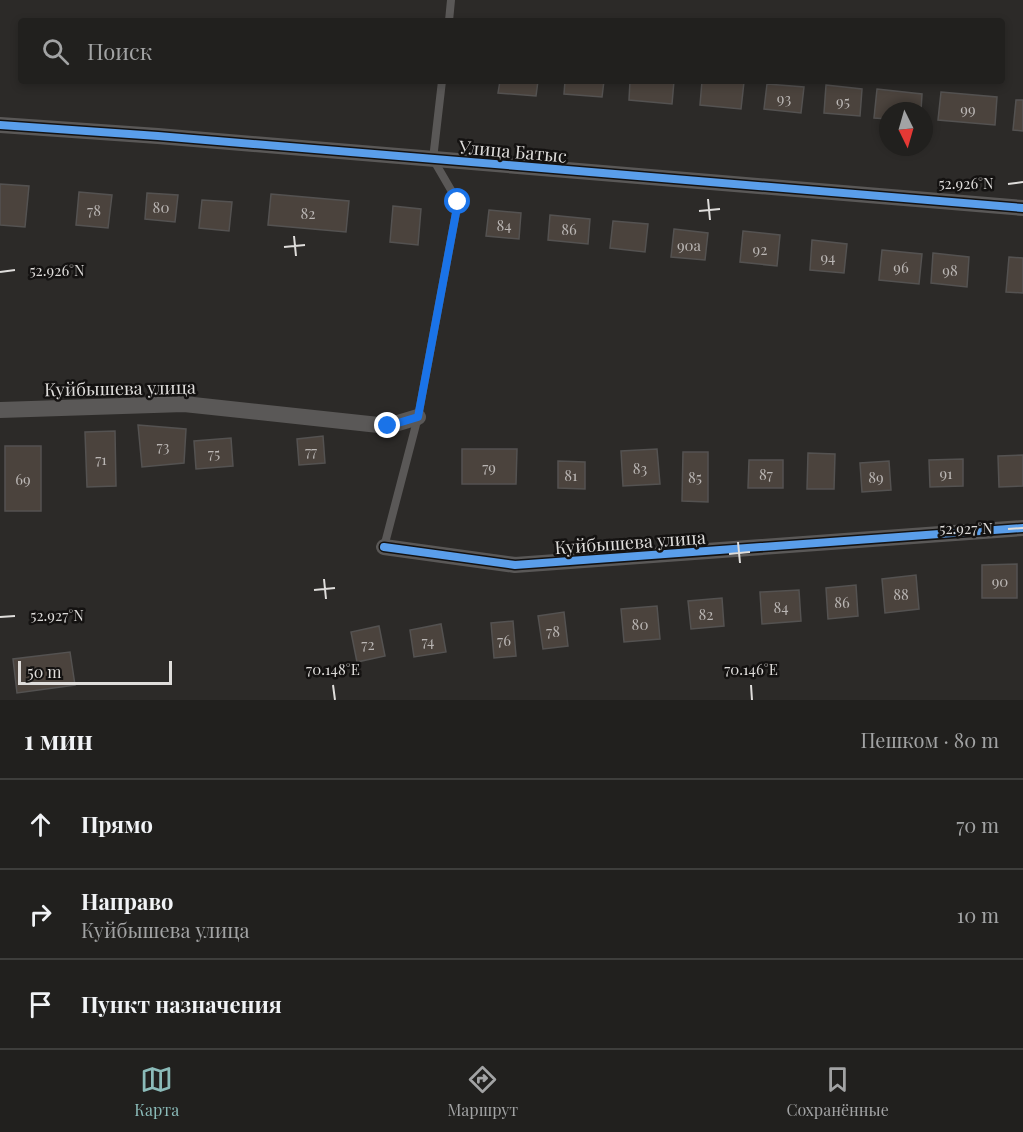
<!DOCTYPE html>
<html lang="ru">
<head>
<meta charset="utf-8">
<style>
  body { margin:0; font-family:"Playfair Display",serif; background:#2d2d2b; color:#f1f3f6 }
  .compass { position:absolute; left:879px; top:102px; width:54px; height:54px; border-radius:50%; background:#21201e; box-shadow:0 3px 9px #0003; rotate:175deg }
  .scale { position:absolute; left:18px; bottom:15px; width:154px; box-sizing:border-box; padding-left:6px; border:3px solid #dfdddb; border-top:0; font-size:16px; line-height:21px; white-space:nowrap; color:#dfdddb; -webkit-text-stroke:4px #141211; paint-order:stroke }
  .stop { position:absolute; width:18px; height:18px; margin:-14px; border:4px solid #1a73e8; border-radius:50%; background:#fff }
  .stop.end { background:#1a73e8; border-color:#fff; box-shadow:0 2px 6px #0008 }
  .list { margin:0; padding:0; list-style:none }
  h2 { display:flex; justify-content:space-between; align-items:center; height:78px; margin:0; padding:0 24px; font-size:26px }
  h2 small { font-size:20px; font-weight:400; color:#a2a3a4 }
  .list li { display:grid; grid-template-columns:39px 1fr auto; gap:18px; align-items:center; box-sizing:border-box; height:90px; padding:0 24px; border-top:2px solid #3e3e3c }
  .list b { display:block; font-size:22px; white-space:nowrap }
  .list p { margin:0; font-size:20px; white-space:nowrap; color:#a2a3a4 }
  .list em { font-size:20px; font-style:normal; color:#a2a3a4 }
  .icon { flex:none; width:33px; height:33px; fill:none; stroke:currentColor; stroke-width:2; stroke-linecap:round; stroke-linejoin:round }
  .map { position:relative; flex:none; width:1023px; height:700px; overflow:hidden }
  .search { position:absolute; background:#21201e; box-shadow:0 3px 9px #0003; left:18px; right:18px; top:18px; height:66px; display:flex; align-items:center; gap:15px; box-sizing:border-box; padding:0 21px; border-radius:6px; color:#a2a3a4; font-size:22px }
  .sheet { height:348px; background:#21201e }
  nav { display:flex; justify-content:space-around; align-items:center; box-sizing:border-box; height:84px; border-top:2px solid #3e3e3c; background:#21201e; font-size:16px; color:#a2a3a4 }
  nav a { display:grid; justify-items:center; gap:3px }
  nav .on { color:#8bbbb9 }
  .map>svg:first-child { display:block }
</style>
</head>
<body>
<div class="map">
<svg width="1023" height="700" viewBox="0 0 1023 700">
  <rect width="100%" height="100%" fill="#2c2a28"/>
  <g fill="#4b433d" stroke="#545251" stroke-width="1.5">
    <polygon points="500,81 538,81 536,96 498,93"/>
    <polygon points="565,81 604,81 602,97 564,94"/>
    <polygon points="630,81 674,81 672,104 629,100"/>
    <polygon points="702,81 744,82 741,109 700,105"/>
    <polygon points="767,84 804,87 801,113 764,109"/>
    <polygon points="826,85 862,89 860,116 824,113"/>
    <polygon points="877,89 922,94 921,111 888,111 888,119 874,118"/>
    <polygon points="941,92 997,97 995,125 938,120"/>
    <polygon points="1016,100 1023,100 1023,131 1013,130"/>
    <polygon points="0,184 29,186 25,227 0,225"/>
    <polygon points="79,192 112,195 108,228 76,225"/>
    <polygon points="147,193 178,195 175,222 145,219"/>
    <polygon points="271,194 349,201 346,232 268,225"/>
    <polygon points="202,200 232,202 229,231 199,228"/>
    <polygon points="393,206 421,209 418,245 390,242"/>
    <polygon points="489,210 521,213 519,239 486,236"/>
    <polygon points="550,215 590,219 588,244 548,240"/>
    <polygon points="613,221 648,224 645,252 610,248"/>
    <polygon points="674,229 708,233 705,260 671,257"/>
    <polygon points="743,231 780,235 777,266 740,262"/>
    <polygon points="812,240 847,244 844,273 810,270"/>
    <polygon points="882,250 922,254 919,284 879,280"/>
    <polygon points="933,253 969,257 967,287 931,283"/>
    <polygon points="1009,257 1023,258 1023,293 1006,292"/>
    <polygon points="138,425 186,429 184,463 142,467"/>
    <polygon points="115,431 116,486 87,487 85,432"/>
    <polygon points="323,436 325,463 299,465 297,439"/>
    <polygon points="231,438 233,466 196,469 194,441"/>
    <rect x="5" y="446" width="36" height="65"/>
    <polygon points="462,449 517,449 516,484 462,484"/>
    <polygon points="657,449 660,484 623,486 621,451"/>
    <polygon points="683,452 708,452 708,502 682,501"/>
    <polygon points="808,453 835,454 834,489 807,489"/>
    <polygon points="1023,455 1023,486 999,487 998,456"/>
    <polygon points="963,459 963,486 930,487 929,460"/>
    <polygon points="749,460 783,460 783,488 748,488"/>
    <polygon points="558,461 585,462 585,489 558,488"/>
    <polygon points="889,461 891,490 862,492 860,463"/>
    <polygon points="1017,564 1017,598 982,598 982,565"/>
    <polygon points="916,575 919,609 885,613 882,579"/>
    <polygon points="856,585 858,616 828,619 826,588"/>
    <polygon points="799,590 801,621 762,624 760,592"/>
    <polygon points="722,598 724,626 691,629 688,601"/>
    <polygon points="657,606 660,639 624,642 621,609"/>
    <polygon points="564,612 568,646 543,649 538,616"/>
    <polygon points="513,621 516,656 494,658 491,623"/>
    <polygon points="441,624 446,652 414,657 410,630"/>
    <polygon points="379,626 385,656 357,662 351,632"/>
    <polygon points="70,652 75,685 17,693 13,659"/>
  </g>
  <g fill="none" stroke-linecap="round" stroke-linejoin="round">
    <g stroke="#5a5857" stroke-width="8">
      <polyline points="449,21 451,0"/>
      <polyline points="384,547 418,417 458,202 433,159 442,81"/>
    </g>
    <g stroke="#5a5857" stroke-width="16">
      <polyline points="0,125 158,136 1023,208"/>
      <polyline points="0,410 184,404 388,426 418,417"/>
      <polyline points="384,547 515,565 1023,528"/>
    </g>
    <g stroke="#141211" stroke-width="11">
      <g id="cycleway">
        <polyline points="0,125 158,136 1023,208"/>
        <polyline points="384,547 515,565 1023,528"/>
      </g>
    </g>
    <use href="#cycleway" stroke="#5a9eea" stroke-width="8"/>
  </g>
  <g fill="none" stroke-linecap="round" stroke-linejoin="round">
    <polyline stroke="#1a73e8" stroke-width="8" points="388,426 418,417 458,202"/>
  </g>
  <path fill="none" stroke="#dfdddb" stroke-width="2" d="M1008,184L1023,182M708,199L710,220M699,211L720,209M294,236L296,256M284,247L305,245M0,272L15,270M1008,529L1023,528M738,542L740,563M729,554L750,552M324,579L326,599M314,590L335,588M0,617L15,616M333,685L335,700M751,685L752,700"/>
  <g text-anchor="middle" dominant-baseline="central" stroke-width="5" stroke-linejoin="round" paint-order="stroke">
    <g font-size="15" fill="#bab6b4">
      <text x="784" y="98">93</text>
      <text x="843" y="101">95</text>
      <text x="968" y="109">99</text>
      <text x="161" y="207">80</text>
      <text x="94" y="210">78</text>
      <text x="308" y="213">82</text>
      <text x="504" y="225">84</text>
      <text x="569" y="229">86</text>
      <text x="689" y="245">90а</text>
      <text x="760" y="249">92</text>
      <text x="828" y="257">94</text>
      <text x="901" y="267">96</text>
      <text x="950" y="270">98</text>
      <text x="163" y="446">73</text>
      <text x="311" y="451">77</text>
      <text x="214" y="453">75</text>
      <text x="101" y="459">71</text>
      <text x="489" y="467">79</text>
      <text x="640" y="468">83</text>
      <text x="946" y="473">91</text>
      <text x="766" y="474">87</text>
      <text x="571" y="475">81</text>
      <text x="695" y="477">85</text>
      <text x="876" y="477">89</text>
      <text x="23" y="479">69</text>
      <text x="1000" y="581">90</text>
      <text x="901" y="594">88</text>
      <text x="842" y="602">86</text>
      <text x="781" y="607">84</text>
      <text x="706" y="614">82</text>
      <text x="640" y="624">80</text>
      <text x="553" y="631">78</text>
      <text x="504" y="640">76</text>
      <text x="428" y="641">74</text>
      <text x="368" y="644">72</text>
    </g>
    <g font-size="18" fill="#dfdddb" stroke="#141211">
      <text transform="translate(513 151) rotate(5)">Улица Батыс</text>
      <text transform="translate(120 388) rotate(-1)">Куйбышева улица</text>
      <text transform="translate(630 542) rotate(-4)">Куйбышева улица</text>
    </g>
  </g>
  <g font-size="15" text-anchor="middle" fill="#dfdddb" stroke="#141211" stroke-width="5" stroke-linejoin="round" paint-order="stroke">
    <text x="966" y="189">52.926°N</text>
    <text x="57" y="276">52.926°N</text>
    <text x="966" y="534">52.927°N</text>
    <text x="57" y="621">52.927°N</text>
    <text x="333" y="675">70.148°E</text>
    <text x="751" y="675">70.146°E</text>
  </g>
</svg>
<svg class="compass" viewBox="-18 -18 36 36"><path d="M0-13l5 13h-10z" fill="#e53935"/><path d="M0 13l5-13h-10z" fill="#a2a3a4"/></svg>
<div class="scale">50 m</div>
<div class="stop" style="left:458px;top:202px"></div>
<div class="stop end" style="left:388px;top:426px"></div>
<div class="search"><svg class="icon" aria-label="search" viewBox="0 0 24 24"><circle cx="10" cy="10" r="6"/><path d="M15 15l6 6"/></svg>Поиск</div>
</div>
<section class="sheet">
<h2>1 мин<small>Пешком · 80 m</small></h2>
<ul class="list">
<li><svg class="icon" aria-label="ahead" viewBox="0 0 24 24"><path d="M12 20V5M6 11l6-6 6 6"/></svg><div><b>Прямо</b></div><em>70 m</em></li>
<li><svg class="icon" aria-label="right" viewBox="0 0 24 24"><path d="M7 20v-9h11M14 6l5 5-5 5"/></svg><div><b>Направо</b><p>Куйбышева улица</p></div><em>10 m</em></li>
<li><svg class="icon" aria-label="arrive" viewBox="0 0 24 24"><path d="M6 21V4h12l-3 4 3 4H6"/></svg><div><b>Пункт назначения</b></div></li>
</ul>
</section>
<nav>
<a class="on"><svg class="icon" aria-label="map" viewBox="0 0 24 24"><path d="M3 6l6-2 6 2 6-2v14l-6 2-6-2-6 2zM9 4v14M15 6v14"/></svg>Карта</a>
<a><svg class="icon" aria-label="directions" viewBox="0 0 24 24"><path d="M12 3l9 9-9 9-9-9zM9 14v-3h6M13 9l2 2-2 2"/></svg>Маршрут</a>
<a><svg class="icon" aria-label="saved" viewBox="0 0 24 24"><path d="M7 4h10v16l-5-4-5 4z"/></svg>Сохранённые</a>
</nav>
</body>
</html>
